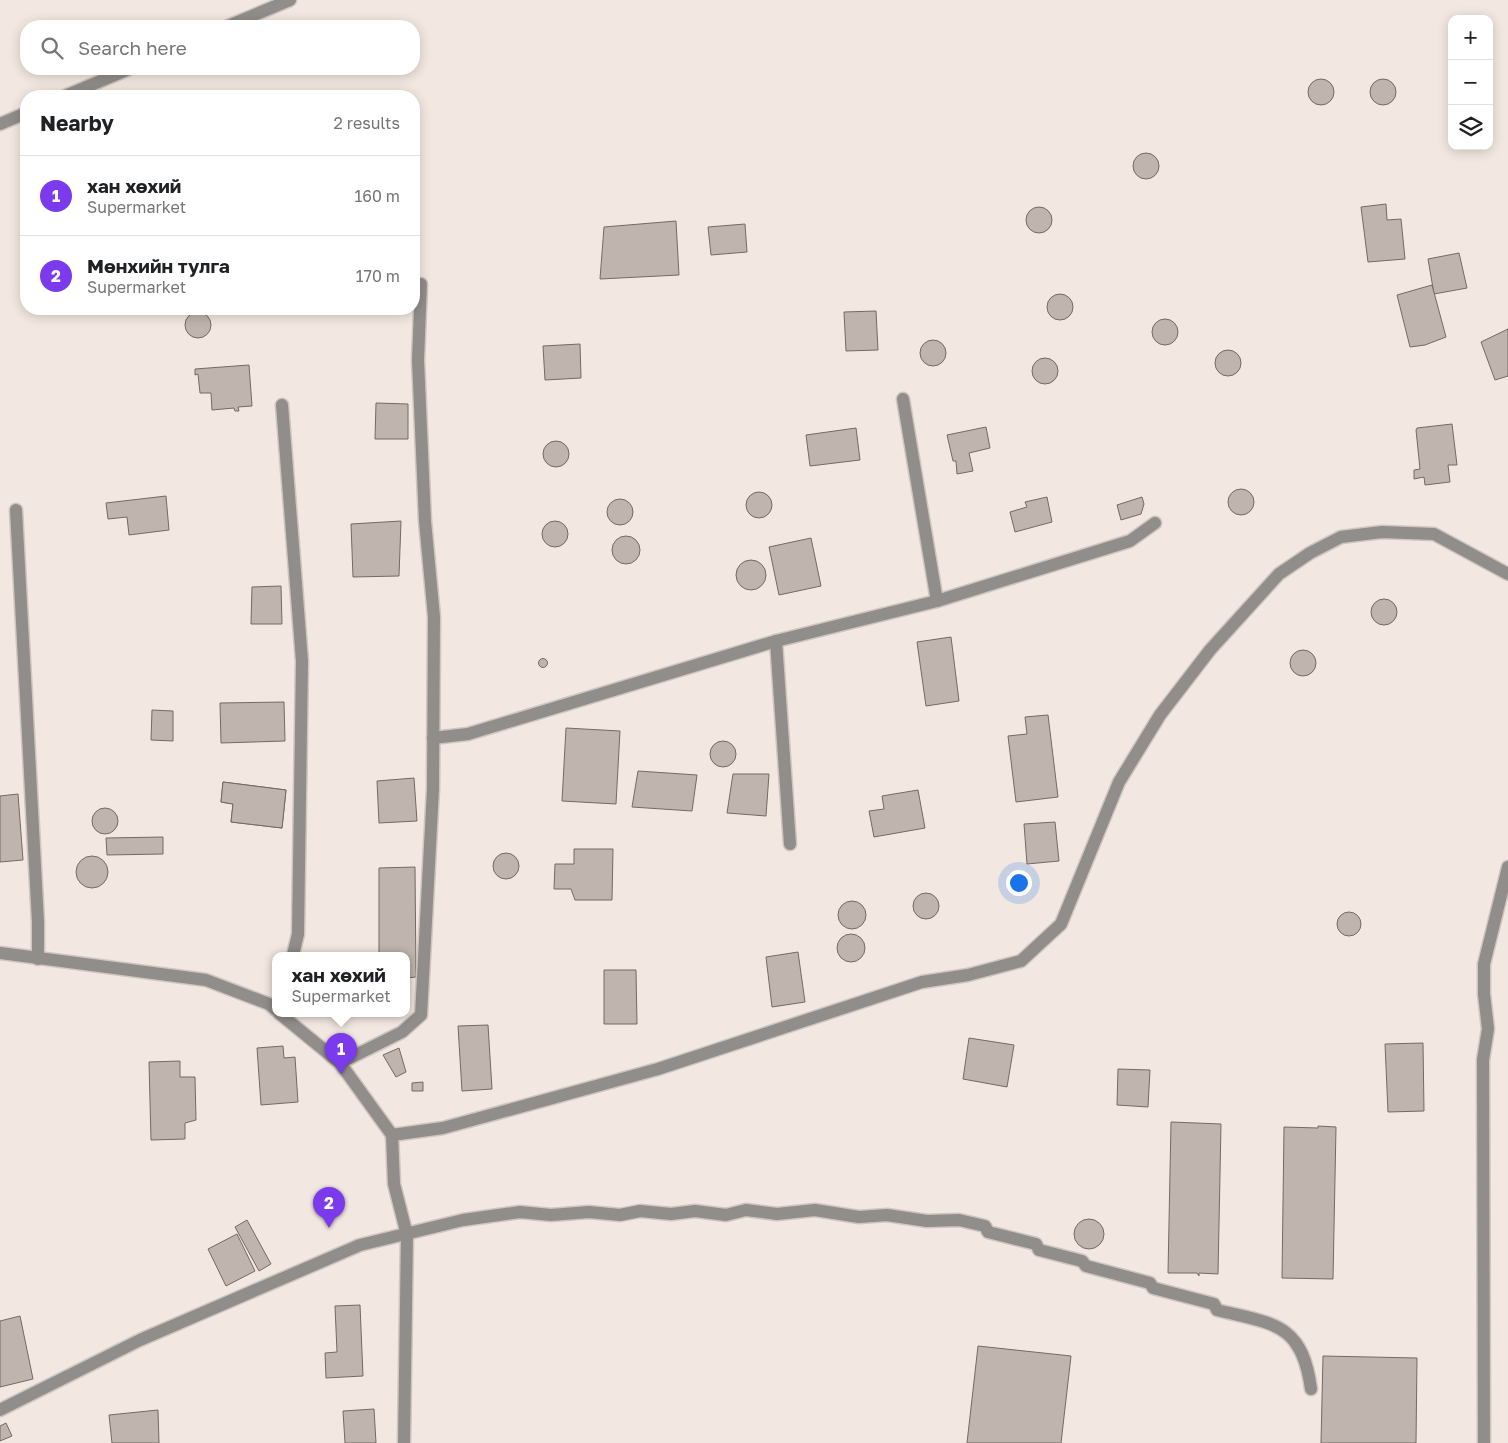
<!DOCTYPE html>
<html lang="en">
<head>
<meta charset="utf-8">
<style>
  body { margin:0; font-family:"Golos Text",sans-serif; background:#f2f2f2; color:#202124 }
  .controls { position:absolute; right:15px; top:15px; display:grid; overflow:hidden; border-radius:10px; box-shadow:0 2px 12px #0003 }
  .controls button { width:45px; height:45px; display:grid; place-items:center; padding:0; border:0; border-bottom:1px solid #e0e0e0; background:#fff; color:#202124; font:25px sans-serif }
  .you { position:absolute; left:1018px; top:882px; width:18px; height:18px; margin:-12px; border:4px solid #fff; border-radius:50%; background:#1a73e8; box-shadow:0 0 0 8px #1a73e833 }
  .badge { display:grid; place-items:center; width:32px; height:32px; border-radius:50%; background:#7c3aed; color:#fff; font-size:16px; font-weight:700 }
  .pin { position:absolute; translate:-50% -41px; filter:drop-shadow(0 1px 2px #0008) }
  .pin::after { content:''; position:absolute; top:26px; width:18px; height:15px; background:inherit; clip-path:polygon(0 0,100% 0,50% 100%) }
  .popup { position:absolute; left:272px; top:952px; width:138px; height:65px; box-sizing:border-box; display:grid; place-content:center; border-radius:10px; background:#fff; filter:drop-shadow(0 1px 4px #0005); font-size:16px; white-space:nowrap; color:#757577 }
  .popup b { font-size:19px; color:#202124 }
  .popup::after { content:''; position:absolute; left:50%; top:100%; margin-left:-10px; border:10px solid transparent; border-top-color:#fff }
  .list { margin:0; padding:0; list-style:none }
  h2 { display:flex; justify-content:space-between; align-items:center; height:65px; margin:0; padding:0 20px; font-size:21px }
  h2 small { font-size:16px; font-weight:400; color:#757577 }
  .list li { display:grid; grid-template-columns:32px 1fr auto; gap:15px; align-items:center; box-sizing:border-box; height:80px; padding:0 20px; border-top:1px solid #e0e0e0 }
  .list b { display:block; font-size:19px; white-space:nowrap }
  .list p { margin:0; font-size:16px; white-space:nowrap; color:#757577 }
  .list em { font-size:16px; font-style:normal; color:#757577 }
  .icon { flex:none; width:28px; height:28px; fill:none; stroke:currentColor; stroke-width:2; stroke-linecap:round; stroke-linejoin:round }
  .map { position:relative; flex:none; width:1508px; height:1443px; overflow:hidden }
  .search { position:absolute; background:#fff; box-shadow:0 2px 12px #0003; left:20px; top:20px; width:400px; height:55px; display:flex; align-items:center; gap:12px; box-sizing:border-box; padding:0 18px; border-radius:20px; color:#757577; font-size:19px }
  .panel { position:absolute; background:#fff; box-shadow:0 2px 12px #0003; left:20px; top:90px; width:400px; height:225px; border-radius:20px }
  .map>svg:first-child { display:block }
</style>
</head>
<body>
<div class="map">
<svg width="1508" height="1443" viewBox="0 0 1508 1443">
  <rect width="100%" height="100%" fill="#f3e8e1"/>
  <g fill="#bfb5ae" stroke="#736a64">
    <circle cx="1321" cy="92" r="13"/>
    <circle cx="1383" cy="92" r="13"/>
    <circle cx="1146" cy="166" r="13"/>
    <polygon points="1386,204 1387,220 1401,219 1405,259 1368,262 1361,207"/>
    <circle cx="1039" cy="220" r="13"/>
    <polygon points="676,221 679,275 600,279 604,227"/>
    <polygon points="745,224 747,252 711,255 708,227"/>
    <polygon points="1459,253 1467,288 1434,294 1428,259"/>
    <polygon points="1432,285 1446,337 1425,345 1410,347 1397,295"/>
    <circle cx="1060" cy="307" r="13"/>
    <polygon points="876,311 878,350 846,351 844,312"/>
    <circle cx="198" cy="325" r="13"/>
    <circle cx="1165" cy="332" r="13"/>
    <polygon points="1508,329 1508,376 1495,380 1481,342"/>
    <circle cx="933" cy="353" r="13"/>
    <polygon points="580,344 581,378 545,380 543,346"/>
    <circle cx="1228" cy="363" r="13"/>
    <circle cx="1045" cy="371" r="13"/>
    <polygon points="249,365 252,406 238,407 239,411 235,411 234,408 212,410 211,393 200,393 198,374 195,375 195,369"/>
    <polygon points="376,403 408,404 408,439 375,439"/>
    <polygon points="1452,424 1457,465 1448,465 1450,482 1425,485 1424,477 1414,479 1414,470 1420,469 1416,430 1417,428"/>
    <polygon points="986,427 990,448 969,453 973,471 957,474 956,461 953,461 947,435"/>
    <polygon points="856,428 860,460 810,466 806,435"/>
    <circle cx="556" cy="454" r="13"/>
    <circle cx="1241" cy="502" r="13"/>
    <circle cx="759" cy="505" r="13"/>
    <polygon points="166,496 169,530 129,535 127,517 108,519 106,503"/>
    <polygon points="1047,497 1052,522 1015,532 1010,512 1027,507 1025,502"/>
    <polygon points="1142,497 1144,504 1141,514 1121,520 1117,505"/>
    <circle cx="620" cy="512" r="13"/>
    <polygon points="401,521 399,576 353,577 351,524"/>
    <circle cx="555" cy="534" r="13"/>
    <circle cx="626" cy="550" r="14"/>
    <polygon points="811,538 821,586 779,595 769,547"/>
    <circle cx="751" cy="575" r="15"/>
    <polygon points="281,586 282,624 251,624 252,587"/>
    <circle cx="1384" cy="612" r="13"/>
    <polygon points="951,637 959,701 926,706 917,642"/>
    <circle cx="1303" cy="663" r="13"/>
    <circle cx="543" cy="663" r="4.5"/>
    <polygon points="284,702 285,741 221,743 220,703"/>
    <polygon points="152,710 173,711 173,741 151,740"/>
    <polygon points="1048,715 1058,797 1016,802 1008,736 1027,734 1025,717"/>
    <polygon points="566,728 620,731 616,804 562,801"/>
    <circle cx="723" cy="754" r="13"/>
    <polygon points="638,771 697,775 692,811 632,807"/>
    <polygon points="733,774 769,774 766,816 727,813"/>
    <polygon points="414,778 417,821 379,823 377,781"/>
    <polygon points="223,782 286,790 282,828 231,822 233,804 221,802"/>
    <polygon points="223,782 286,790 282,828 231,822 233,804 221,802"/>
    <polygon points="918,790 925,828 874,837 869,811 884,809 882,796"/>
    <polygon points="18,794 23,860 0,862 0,796"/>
    <circle cx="105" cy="821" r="13"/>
    <polygon points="1055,822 1059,861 1027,864 1024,824"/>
    <polygon points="163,837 163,854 107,855 106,838"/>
    <polygon points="574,849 613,849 612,900 575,900 571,889 554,889 555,864 574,864"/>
    <circle cx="506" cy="866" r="13"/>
    <circle cx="92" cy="872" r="16"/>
    <polygon points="415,867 416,977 406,978 406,955 379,955 379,868"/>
    <circle cx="926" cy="906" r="13"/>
    <circle cx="852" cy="915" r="14"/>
    <circle cx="1349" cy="924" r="12"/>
    <circle cx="851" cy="948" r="14"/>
    <polygon points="798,952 805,1002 772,1007 766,957"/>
    <polygon points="604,970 636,970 637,1024 604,1024"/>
    <polygon points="488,1025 492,1089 462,1091 458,1026"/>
    <polygon points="969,1038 1014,1045 1007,1087 963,1079"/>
    <polygon points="1423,1043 1424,1111 1388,1112 1385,1044"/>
    <polygon points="283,1046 284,1058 295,1057 298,1102 261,1105 257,1048"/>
    <polygon points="399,1048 406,1072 396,1077 383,1055"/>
    <polygon points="180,1061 180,1077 195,1077 196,1120 185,1123 185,1139 151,1140 149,1062"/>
    <polygon points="1118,1069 1150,1070 1148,1107 1117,1105"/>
    <polygon points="423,1082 423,1091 412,1091 412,1083"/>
    <polygon points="1171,1122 1221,1124 1218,1274 1199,1273 1199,1276 1197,1273 1168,1273"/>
    <polygon points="1318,1126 1336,1127 1333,1279 1282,1278 1284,1127 1318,1128"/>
    <circle cx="1089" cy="1234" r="15"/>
    <polygon points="247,1220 271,1264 259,1271 235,1227"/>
    <polygon points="237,1234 255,1271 226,1286 208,1249"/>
    <polygon points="360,1305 363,1376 326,1378 325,1353 337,1352 335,1306"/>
    <polygon points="20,1316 33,1379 0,1387 0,1321"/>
    <polygon points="978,1346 1071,1356 1061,1443 967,1443"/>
    <polygon points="1323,1356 1417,1358 1416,1443 1321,1443"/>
    <polygon points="374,1409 376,1443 345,1443 343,1411"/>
    <polygon points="158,1410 159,1443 112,1443 109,1415"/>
    <polygon points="6,1423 12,1436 0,1441 0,1426"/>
  </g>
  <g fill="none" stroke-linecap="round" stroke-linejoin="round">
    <g stroke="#d0c6c0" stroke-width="15">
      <polyline id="service" points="903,399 937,601"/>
    </g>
    <g stroke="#d0c6c0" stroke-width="15">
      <g id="minor">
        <polyline points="228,26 290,0"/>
        <polyline points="65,96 129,69"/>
        <polyline points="0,124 26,113"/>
        <polyline points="282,405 302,661 298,934 293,955"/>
        <polyline points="16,510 38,922 38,959"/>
        <polyline points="776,641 790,844"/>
        <polyline points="433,738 468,734 776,641 937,601 1130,541 1155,523"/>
        <polyline points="0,953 206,980 269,1004 276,1010"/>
        <polyline points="279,1013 340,1063 392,1135 443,1128 658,1069 922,982 968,975 1021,961 1061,924 1119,782 1160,715 1210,650 1279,574 1310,553 1341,537 1382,532 1434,534 1508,574"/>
        <polyline points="340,1063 402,1032 421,1015 433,789 434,617 425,521 418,360 421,284"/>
        <polyline points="392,1135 394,1184 407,1235 404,1443"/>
        <path d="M0,1410L140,1340L360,1245L463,1220L520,1212L551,1215L589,1212L620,1215L640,1211L671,1214L695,1211L726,1215L746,1210L777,1214L815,1210L859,1217L887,1215L927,1221L959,1220L985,1226L988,1232L1036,1244L1039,1250L1082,1261L1086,1266L1150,1283L1153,1288L1214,1304L1217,1310C1273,1324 1302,1322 1311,1389"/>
        <polyline points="1484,1443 1483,1060 1488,1029 1484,994 1484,964 1508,867"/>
      </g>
    </g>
    <use href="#service" stroke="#918d8a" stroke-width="12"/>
    <use href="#minor" stroke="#918d8a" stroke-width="12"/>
  </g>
</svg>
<div class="controls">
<button>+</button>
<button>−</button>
<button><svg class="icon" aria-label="layers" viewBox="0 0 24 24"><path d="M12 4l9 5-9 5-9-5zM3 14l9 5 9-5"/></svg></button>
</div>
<div class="you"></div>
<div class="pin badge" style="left:341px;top:1074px">1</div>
<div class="popup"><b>хан хөхий</b>Supermarket</div>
<div class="pin badge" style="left:329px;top:1228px">2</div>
<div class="search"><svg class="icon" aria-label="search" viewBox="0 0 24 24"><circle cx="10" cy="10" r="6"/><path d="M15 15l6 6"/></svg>Search here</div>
<section class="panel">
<h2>Nearby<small>2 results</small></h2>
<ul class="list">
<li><span class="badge">1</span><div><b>хан хөхий</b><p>Supermarket</p></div><em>160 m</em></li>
<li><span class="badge">2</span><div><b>Мөнхийн тулга</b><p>Supermarket</p></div><em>170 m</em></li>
</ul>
</section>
</div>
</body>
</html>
